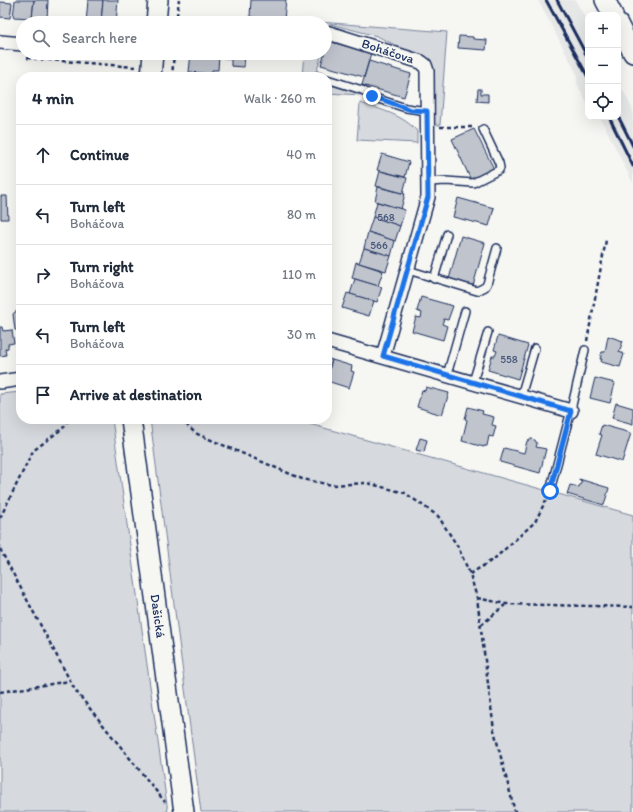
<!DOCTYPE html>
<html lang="en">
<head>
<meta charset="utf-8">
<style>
  body { margin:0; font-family:Itim,sans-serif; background:#f2f2f3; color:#1f2937 }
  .controls { position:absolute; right:12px; top:12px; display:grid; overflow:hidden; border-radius:8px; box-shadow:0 4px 16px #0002 }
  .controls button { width:36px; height:36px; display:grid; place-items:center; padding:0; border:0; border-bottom:1px solid #e0e1e3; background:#fff; color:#1f2937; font:20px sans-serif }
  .stop { position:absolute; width:12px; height:12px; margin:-9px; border:3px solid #1a73e8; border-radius:50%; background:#fff }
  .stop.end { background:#1a73e8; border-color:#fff; box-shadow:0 1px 4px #0008 }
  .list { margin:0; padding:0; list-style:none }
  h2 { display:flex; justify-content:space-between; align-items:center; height:52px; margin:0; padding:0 16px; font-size:17px }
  h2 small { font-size:13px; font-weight:400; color:#747a83 }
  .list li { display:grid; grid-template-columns:26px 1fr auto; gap:12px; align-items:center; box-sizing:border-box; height:60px; padding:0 16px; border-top:1px solid #e0e1e3 }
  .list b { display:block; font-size:15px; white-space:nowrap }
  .list p { margin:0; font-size:13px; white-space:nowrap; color:#747a83 }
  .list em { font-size:13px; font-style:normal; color:#747a83 }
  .icon { flex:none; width:22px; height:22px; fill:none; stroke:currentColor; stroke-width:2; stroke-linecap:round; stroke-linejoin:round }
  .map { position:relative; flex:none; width:633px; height:812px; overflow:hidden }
  .search { position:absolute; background:#fff; box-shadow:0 4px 16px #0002; left:16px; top:16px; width:316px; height:44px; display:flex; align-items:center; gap:10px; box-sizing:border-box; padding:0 14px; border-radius:22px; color:#747a83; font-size:15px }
  .panel { position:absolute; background:#fff; box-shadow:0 4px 16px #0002; left:16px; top:72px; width:316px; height:352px; border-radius:16px }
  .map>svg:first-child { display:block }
</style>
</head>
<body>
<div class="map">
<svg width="633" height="812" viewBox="0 0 633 812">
  <rect width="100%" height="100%" fill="#f6f6f2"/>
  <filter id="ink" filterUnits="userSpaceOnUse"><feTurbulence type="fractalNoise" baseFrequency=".025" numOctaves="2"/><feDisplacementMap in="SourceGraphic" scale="8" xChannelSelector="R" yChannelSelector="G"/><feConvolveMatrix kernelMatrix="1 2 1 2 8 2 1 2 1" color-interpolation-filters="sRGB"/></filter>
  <g filter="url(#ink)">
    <g fill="#e6e7e7">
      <polygon points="538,0 575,0 588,23 588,104 577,84 577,74"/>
      <polygon points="618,81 633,110 633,183 600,117 618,117"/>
    </g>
    <g fill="#d6d9dd" stroke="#78849e">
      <polygon points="306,21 447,32 440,125 430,125 434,106 430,61 417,56 377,36 330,24 325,41 325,23 306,23"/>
      <polygon points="304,53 322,53 315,77 302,77"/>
      <polygon points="327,84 361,94 361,95 327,93"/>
      <path d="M360,103C380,109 403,115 417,131V143L357,140Z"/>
      <polygon points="21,392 21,419 112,419 168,812 0,812 0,394"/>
      <polygon points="150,419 292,419 633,515 633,812 201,812"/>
    </g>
    <g fill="#c0c4cd" stroke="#1b2f5e">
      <polygon points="15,0 34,0 32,18 13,17"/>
      <polygon points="34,0 48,0 47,20 32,18"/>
      <polygon points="88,0 103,0 101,23 86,23"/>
      <polygon points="103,0 118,0 116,23 101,23"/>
      <polygon points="251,0 286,0 284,20 250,17"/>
      <polygon points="0,2 12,3 10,18 0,17"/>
      <polygon points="255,18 278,19 278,23 255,23"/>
      <polygon points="193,21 205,22 209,23 193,23"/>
      <polygon points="459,36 473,37 473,39 487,40 486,50 458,48"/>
      <polygon points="328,41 371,53 364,77 321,65"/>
      <polygon points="191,53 213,53 213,54 219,55 218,70 212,70 212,74 189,72"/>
      <polygon points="221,53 245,53 244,67 231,66 231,59 220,58"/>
      <polygon points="369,61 411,74 404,97 362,85"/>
      <polygon points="478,89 481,89 481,94 488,94 488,102 477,101"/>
      <polygon points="474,129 494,169 471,180 452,139"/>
      <polygon points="382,154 409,162 405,177 377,170"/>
      <polygon points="380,171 407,178 403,193 376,186"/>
      <polygon points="378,187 405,194 401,209 375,201"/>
      <polygon points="1,196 7,196 8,219 1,219"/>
      <polygon points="458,198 494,208 489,226 453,217"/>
      <polygon points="377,202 405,210 400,226 373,217"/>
      <polygon points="373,217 400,226 395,241 368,232"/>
      <polygon points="368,232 395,241 391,256 364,248"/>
      <polygon points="461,236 485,243 473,286 449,279"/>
      <polygon points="364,248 391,256 386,271 359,263"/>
      <polygon points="356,262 383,271 378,286 352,278"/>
      <polygon points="355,279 382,287 377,302 350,294"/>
      <polygon points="347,293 374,301 369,316 342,308"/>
      <polygon points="421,297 453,306 448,320 444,319 442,324 447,326 443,340 412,331 416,317 421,318 422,313 417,311"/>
      <polygon points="21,311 21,330 15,330 13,314 15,312"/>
      <polygon points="0,327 2,327 3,331 12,330 14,343 8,344 8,348 5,349 6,355 0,356"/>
      <polygon points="498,336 528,345 518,379 488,370 492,356 495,356 497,351 494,350"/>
      <polygon points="608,336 623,341 619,352 624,354 620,367 601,362 602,359 600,359 602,352 605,352"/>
      <polygon points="327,358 332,360 327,377"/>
      <polygon points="332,360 352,366 351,371 354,372 349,388 327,381 327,377"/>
      <polygon points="595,378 615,383 610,403 590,398"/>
      <polygon points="426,387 449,393 442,415 417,407 422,390 425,391"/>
      <polygon points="616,403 633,408 633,424 612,418"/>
      <polygon points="468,407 483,411 482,414 494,417 492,425 496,426 493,437 489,436 487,446 484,446 484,447 462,441 467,420 465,419"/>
      <polygon points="602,425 631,433 622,462 596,454 602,435 599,434"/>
      <polygon points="420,438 427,440 424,452 416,450"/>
      <polygon points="531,439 535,440 537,444 536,447 546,449 540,473 500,462 504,448 524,453 527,441"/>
      <polygon points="579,479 609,488 604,505 567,494 570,485 579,487 582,481 579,480"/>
    </g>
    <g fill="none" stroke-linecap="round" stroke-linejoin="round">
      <g stroke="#1b2f5e" stroke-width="10">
        <g id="lane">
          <polyline points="317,76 320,77"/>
          <polyline points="327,79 362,90 378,99 406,108 427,111"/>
          <polyline points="429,182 446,181 473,183 499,170 500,168 499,163 483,129"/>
          <polyline points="408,270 477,291 485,287 487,284 497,248"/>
          <polyline points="434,279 447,234"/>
          <polyline points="447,375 465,311"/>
          <polyline points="473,382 488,332"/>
          <polyline points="521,396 535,348"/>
          <polyline points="550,491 569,418 585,350"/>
        </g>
      </g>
      <g stroke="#1b2f5e" stroke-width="16">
        <g id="street">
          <polyline points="329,33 421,62 425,65 427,71 428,197 383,356"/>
          <polyline points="0,42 23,44"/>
          <polyline points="327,341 571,411"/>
          <polyline points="0,382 21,379"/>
        </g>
      </g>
      <g stroke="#1b2f5e" stroke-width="22">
        <g id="secondary">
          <polyline points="605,0 613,15"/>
          <polyline points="156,23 158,0"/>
          <polyline points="618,24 633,53"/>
          <polyline points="151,77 153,53"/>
          <polyline points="131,419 184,812"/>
        </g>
      </g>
      <g stroke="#1b2f5e" stroke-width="2.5" stroke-dasharray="4 3" stroke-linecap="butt">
        <polyline points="176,23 179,0"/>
        <polyline points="27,58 135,67"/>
        <polyline points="172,77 174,53"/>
        <polyline points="440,127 473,127"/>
        <polyline points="587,341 606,240"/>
        <polyline points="181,419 195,433 302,479 332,485 367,483 405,493 438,516 458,547 470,574 477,598 494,730 515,812"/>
        <polyline points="0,518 33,451 63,428 69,419"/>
        <polyline points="0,549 75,690 165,802"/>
        <polyline points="470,574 494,559 535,522 546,500"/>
        <polyline points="477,598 506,604 633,607"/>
        <polyline points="481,625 505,605"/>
        <polyline points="0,692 70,681"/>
      </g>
      <use href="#lane" stroke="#f6f6f2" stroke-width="7"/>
      <use href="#street" stroke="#f6f6f2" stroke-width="13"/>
      <use href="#secondary" stroke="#f6f6f2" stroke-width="19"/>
      <g stroke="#1b2f5e" stroke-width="3">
        <polyline points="546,0 588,77"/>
        <polyline points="557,0 588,58"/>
        <polyline points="618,116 633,146"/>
        <polyline points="609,117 633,166"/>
      </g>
    </g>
  </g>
  <g fill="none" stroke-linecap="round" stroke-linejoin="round" filter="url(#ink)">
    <polyline stroke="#1a73e8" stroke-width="5" points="372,96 411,110 427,111 428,197 383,356 571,411 550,491"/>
  </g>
  <g text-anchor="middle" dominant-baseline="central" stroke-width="3.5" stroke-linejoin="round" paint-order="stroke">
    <g font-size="11" fill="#44547a">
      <text x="386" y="217">568</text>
      <text x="379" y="245">566</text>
      <text x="509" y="359">558</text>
    </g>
    <g font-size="13" fill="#1b2f5e" stroke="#f6f6f2">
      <text transform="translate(388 51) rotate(18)">Boháčova</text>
      <text transform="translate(158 616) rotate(82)">Dašická</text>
    </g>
  </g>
</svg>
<div class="controls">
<button>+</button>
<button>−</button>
<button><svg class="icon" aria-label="locate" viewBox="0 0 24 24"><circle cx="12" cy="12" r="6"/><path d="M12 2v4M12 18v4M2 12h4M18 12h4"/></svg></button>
</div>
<div class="stop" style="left:550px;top:491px"></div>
<div class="stop end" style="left:372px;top:96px"></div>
<div class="search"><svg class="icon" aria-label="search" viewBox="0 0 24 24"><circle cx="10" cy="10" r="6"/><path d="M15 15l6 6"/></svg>Search here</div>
<section class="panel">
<h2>4 min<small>Walk · 260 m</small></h2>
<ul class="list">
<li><svg class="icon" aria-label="ahead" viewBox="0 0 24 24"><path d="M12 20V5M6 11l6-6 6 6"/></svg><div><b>Continue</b></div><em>40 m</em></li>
<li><svg class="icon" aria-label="left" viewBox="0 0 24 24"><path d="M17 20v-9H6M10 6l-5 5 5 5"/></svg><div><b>Turn left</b><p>Boháčova</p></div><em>80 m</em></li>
<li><svg class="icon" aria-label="right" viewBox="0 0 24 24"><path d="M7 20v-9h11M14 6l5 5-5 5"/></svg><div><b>Turn right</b><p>Boháčova</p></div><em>110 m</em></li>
<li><svg class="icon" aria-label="left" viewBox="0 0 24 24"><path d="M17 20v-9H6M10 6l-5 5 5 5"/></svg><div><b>Turn left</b><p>Boháčova</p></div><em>30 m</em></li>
<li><svg class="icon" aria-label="arrive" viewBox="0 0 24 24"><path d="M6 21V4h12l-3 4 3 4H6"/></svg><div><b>Arrive at destination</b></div></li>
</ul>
</section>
</div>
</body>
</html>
